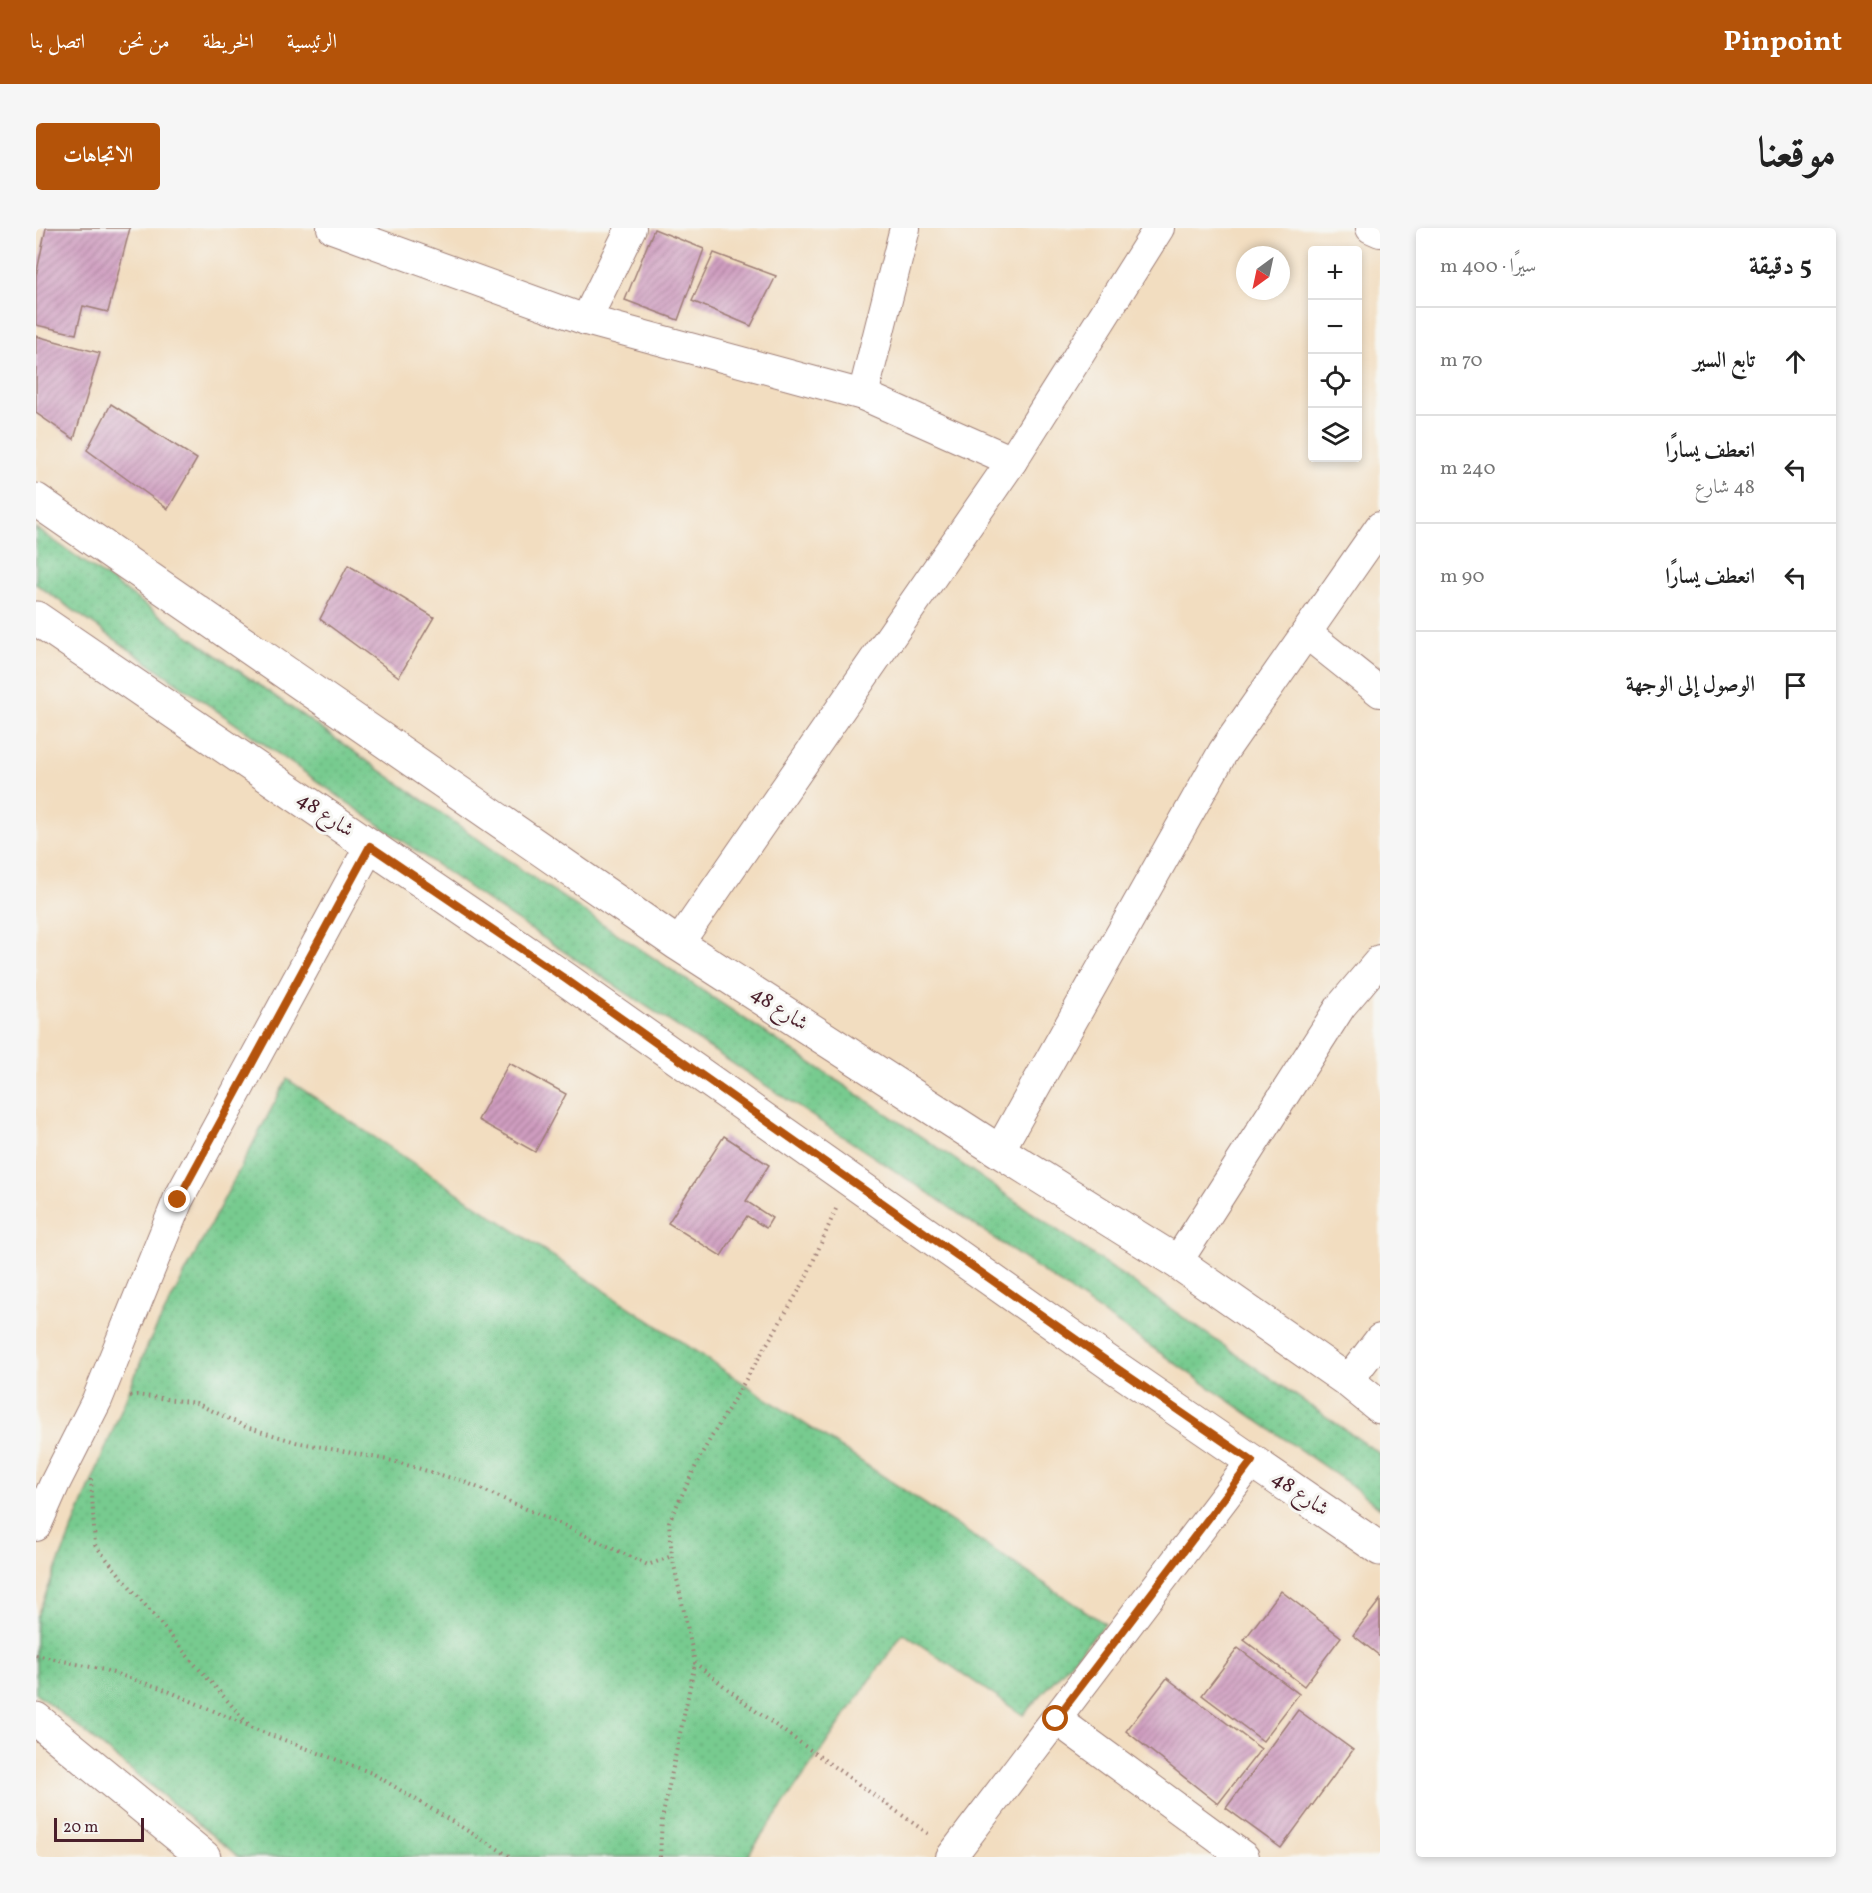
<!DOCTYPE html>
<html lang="ar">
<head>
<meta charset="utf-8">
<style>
  body { margin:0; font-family:Vollkorn,Amiri,serif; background:#f6f6f6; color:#222; direction:rtl }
  .controls { position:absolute; right:18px; top:18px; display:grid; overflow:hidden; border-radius:6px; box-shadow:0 3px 9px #0003 }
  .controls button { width:54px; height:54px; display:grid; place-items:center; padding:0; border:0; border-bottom:2px solid #e0e0e0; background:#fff; color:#222; font:30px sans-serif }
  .compass { position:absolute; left:1200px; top:18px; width:54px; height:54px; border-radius:50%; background:#fff; box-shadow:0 3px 9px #0003; rotate:213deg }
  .scale { position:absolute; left:18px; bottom:15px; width:90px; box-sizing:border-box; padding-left:6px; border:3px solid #4a1f2b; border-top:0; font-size:16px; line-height:21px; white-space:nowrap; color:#4a1f2b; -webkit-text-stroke:4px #f6f6f2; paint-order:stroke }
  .stop { position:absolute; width:18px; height:18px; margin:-14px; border:4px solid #b45309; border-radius:50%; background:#fff }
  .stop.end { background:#b45309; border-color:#fff; box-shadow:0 2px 6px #0008 }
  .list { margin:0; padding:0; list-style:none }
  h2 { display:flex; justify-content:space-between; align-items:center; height:78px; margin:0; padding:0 24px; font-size:26px }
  h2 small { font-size:20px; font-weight:400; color:#767676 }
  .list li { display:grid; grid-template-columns:39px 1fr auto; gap:18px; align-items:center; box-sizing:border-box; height:108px; padding:0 24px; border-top:2px solid #e0e0e0 }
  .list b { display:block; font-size:22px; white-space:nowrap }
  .list p { margin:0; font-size:20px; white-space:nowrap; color:#767676 }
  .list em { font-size:20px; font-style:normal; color:#767676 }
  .icon { flex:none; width:33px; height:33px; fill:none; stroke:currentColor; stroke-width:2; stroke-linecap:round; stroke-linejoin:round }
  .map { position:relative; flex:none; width:1344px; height:1629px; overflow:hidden; direction:ltr; border-radius:6px }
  header { display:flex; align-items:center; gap:36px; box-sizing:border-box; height:84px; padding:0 30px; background:#b45309; color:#fff }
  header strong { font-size:28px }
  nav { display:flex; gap:33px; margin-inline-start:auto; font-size:21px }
  .intro { display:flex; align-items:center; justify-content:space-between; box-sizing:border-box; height:144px; padding:0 36px }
  h1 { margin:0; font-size:42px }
  .button { padding:15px 27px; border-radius:6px; background:#b45309; color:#fff; font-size:21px; font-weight:700 }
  main { display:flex; gap:36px; padding:0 36px }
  aside { flex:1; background:#fff; border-radius:6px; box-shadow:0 3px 9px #0003 }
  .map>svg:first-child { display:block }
</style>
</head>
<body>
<header>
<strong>Pinpoint</strong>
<nav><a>الرئيسية</a><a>الخريطة</a><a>من نحن</a><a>اتصل بنا</a></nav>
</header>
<div class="intro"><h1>موقعنا</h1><a class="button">الاتجاهات</a></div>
<main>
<aside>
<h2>5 دقيقة<small>سيرًا · 400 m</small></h2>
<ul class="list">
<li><svg class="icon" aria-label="ahead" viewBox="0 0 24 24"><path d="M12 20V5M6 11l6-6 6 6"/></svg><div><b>تابع السير</b></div><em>70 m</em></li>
<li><svg class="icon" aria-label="left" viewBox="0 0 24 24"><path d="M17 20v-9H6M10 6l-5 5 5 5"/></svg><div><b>انعطف يسارًا</b><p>48 شارع</p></div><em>240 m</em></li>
<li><svg class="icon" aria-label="left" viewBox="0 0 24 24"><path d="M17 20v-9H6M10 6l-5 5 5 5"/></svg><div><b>انعطف يسارًا</b></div><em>90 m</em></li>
<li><svg class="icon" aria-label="arrive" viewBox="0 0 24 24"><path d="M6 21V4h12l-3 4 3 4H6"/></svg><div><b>الوصول إلى الوجهة</b></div></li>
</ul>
</aside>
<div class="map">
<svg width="1344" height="1629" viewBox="0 0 1344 1629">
  <defs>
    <pattern id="grass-dots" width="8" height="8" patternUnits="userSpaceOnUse" patternTransform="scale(1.5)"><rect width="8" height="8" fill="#77cb8f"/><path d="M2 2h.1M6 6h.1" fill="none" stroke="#68ae7c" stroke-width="1.8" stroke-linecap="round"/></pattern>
    <pattern id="building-hatch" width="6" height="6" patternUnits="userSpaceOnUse" patternTransform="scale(1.5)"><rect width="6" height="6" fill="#cf9dc0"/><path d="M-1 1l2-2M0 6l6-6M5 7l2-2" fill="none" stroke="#aa7f9c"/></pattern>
  </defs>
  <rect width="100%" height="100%" fill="#f6f6f2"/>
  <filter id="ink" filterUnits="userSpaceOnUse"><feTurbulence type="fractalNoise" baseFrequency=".0167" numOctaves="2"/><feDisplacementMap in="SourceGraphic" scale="12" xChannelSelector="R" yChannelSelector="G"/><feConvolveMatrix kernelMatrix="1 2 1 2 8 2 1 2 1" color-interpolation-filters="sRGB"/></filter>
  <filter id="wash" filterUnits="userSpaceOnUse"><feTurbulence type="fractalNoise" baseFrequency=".008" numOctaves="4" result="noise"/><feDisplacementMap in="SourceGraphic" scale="24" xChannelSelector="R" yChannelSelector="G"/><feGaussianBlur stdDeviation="1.35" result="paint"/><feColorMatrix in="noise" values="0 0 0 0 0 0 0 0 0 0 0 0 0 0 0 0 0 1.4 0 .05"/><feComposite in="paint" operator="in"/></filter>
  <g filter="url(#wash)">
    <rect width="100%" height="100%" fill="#f2ddc0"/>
    <g fill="url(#grass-dots)" stroke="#60755d" stroke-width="1.5">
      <polygon points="0,300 486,642 923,934 1344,1226 1344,1280 1315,1257 900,970 462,680 0,356"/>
      <polygon points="251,851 1069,1396 987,1487 867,1405 711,1629 203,1629 0,1465 0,1390 112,1116"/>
    </g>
    <g id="blocks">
      <g fill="url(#building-hatch)">
        <polygon points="10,0 94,0 72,84 47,78 40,106 0,97 0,48"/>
        <polygon points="618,1 668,21 642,92 589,72"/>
        <polygon points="678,25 740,48 715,98 656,73"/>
        <polygon points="0,108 64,125 38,211 0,185"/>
        <polygon points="75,176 161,231 132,281 51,222"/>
        <polygon points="312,337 398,389 363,449 284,391"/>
        <polygon points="473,835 530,866 499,924 442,892"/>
        <polygon points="688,908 733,937 710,973 736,990 730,1000 711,988 685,1028 632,995"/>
        <polygon points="1245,1363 1305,1409 1268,1458 1208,1412"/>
        <polygon points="1344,1372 1344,1428 1317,1407"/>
        <polygon points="1202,1420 1263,1466 1227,1513 1166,1467"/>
        <polygon points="1131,1450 1225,1521 1182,1576 1090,1503"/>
        <polygon points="1262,1482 1317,1522 1245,1620 1190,1580"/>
      </g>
    </g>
  </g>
  <g filter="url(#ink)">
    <use href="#blocks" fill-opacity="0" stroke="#9e7e76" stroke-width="1.5"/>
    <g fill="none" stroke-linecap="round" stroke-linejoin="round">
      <g stroke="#9e7e76" stroke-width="32">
        <g id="minor">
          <polyline points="296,0 550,92 827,167 976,233"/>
          <polyline points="1335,0 1344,4"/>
          <polyline points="550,92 595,0"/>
          <polyline points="827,167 869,0"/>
          <polyline points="1270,405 1344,464"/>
          <polyline points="642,716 976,233 1123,0"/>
          <polyline points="963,923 1187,524 1344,299"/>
          <polyline points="1141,1034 1305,778 1344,732"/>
          <polyline points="1312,1153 1344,1111"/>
          <polyline points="0,1298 19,1255 61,1172 142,972 334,618"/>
          <polyline points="1020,1491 1208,1629"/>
          <polyline points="915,1629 1216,1233"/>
        </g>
      </g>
      <g stroke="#9e7e76" stroke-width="35">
        <g id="major">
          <polyline points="0,272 642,716 963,923 1141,1034 1312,1153 1344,1179"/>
          <polyline points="0,390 528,750 1079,1139 1344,1321"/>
          <polyline points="0,1491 168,1629"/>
        </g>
      </g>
      <g stroke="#9e7e76" stroke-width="4" stroke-dasharray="1.5 4.5" stroke-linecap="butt">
        <polyline points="800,981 768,1054 666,1225 633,1294 636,1328 659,1435 721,1484 894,1607"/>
        <polyline points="94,1168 101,1167 160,1175 210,1199 260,1214 357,1233 429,1254 529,1298 612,1337 636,1328"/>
        <polyline points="55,1251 59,1317 154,1431 216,1500 336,1545 475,1629"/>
        <polyline points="0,1427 68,1442 125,1460 215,1499"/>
        <polyline points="624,1629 626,1591 659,1435"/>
      </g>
      <use href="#minor" stroke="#fff" stroke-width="30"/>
      <use href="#major" stroke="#fff" stroke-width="33"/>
    </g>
  </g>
  <g fill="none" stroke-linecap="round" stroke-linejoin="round" filter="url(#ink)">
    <polyline stroke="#b45309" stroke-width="8" points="142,972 334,618 528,750 1079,1139 1216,1233 1020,1491"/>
  </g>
  <g text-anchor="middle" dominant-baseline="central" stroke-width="6" stroke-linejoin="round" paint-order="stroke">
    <g font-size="21" fill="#4a1f2b" stroke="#f6f6f2">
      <text transform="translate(289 587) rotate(34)">48 شارع</text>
      <text transform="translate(743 781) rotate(33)">48 شارع</text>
      <text transform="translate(1264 1266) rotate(34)">48 شارع</text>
    </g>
  </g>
</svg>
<div class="controls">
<button>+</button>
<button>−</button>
<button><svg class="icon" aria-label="locate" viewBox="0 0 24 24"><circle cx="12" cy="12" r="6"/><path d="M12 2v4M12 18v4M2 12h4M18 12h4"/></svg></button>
<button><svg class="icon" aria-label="layers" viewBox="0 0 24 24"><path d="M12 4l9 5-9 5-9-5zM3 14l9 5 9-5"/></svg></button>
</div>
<svg class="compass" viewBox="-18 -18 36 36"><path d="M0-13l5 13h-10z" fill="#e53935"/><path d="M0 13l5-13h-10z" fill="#767676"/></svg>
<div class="scale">20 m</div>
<div class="stop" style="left:1020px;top:1491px"></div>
<div class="stop end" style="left:142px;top:972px"></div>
</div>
</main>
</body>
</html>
